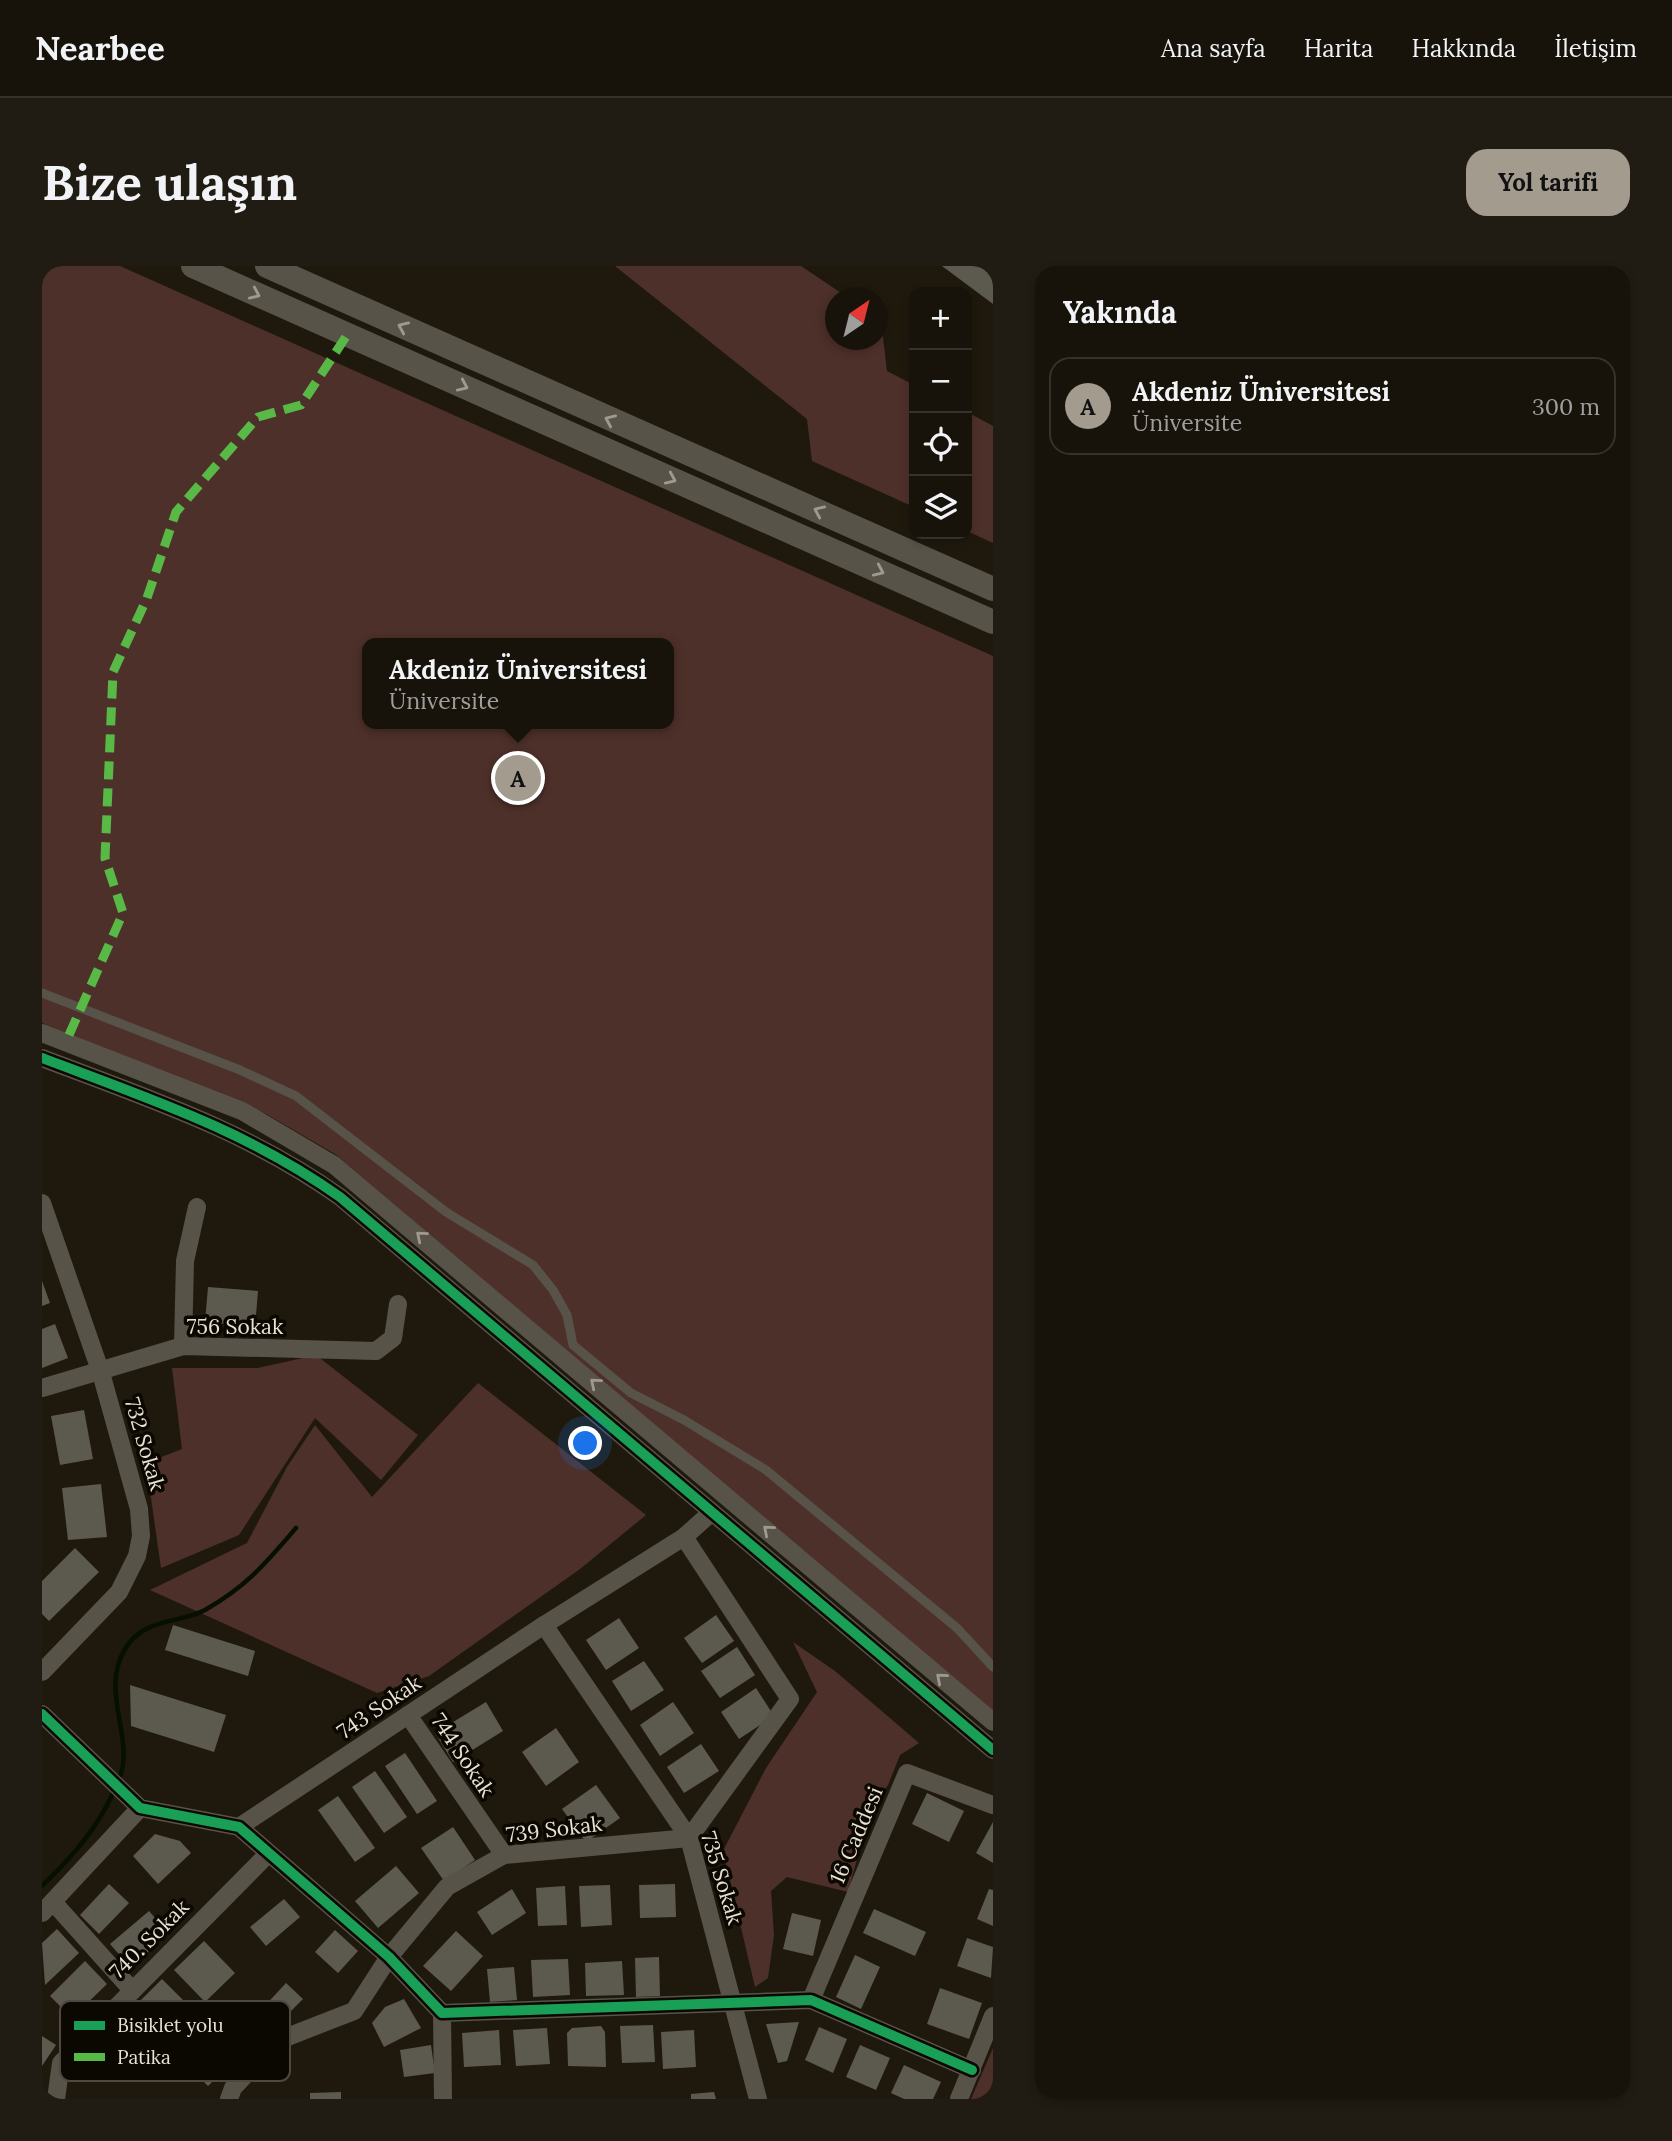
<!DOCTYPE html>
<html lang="tr">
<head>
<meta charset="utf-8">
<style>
  body { margin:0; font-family:Lora,serif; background:#201c13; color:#f1f3f6 }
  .controls { position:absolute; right:21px; top:21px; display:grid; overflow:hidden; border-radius:14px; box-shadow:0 4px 10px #0003 }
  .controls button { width:63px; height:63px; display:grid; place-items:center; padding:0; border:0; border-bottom:2px solid #36322b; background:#17130a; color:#f1f3f6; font:35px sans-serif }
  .compass { position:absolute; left:783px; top:21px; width:63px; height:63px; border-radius:50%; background:#17130a; box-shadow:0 4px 10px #0003; rotate:35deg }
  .you { position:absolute; left:544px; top:1178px; width:24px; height:24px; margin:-18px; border:5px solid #fff; border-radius:50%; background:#1a73e8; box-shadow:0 0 0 10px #1a73e833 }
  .badge { display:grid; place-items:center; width:46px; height:46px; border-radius:50%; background:#a29b8e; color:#111; font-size:23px; font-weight:700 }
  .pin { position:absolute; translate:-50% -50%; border:4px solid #fff; box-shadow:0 2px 7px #0006 }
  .popup { position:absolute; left:320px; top:372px; width:312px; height:91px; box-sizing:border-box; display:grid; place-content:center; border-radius:14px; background:#17130a; filter:drop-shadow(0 2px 5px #0005); font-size:23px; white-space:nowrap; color:#9e9e9c }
  .popup b { font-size:26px; color:#f1f3f6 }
  .popup::after { content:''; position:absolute; left:50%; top:100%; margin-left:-14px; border:14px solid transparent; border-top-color:#17130a }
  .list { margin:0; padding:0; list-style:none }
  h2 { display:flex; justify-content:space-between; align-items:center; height:91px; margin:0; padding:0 28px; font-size:30px }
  h2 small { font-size:23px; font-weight:400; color:#9e9e9c }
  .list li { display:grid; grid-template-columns:46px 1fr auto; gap:21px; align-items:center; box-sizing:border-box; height:98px; margin:0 14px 14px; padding:0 14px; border:2px solid #36322b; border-radius:21px }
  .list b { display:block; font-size:26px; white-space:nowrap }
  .list p { margin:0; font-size:23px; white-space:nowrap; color:#9e9e9c }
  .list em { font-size:23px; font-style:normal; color:#9e9e9c }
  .icon { flex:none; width:38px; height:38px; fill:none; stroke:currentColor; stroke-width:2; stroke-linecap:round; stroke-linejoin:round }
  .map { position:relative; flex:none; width:951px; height:1833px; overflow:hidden; border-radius:21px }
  header { display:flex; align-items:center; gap:42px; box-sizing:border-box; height:98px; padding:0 35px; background:#17130a; border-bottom:2px solid #36322b }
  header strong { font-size:33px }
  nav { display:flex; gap:38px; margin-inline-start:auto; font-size:24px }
  .intro { display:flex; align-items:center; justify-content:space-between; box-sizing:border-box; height:168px; padding:0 42px }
  h1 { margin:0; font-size:49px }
  .button { padding:18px 32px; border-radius:21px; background:#a29b8e; color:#111; font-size:24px; font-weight:700 }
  main { display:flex; gap:42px; padding:0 42px }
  aside { flex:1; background:#17130a; border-radius:21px; box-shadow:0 4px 10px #0003 }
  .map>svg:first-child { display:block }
</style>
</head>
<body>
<header>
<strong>Nearbee</strong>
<nav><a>Ana sayfa</a><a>Harita</a><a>Hakkında</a><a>İletişim</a></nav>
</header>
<div class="intro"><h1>Bize ulaşın</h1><a class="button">Yol tarifi</a></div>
<main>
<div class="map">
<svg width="951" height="1833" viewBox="0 0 951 1833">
  <rect width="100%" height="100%" fill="#1f190d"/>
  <g fill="#4e302a" fill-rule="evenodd">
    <path d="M0,0H78L951,390V1447L293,888L224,848L0,757ZM326,377H626V458H326Z"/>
    <polygon points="573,0 759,0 805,31 794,32 794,74 836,74 836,52 839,55 845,105 872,119 872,241 770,195 765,153"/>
    <polygon points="925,146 951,160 951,277 925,265"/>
    <polygon points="274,1089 376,1169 339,1214 273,1152 197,1269 119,1302 104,1197 140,1183 130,1102 216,1102"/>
    <polygon points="436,1117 604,1249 538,1303 387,1410 335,1427 108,1324 205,1277 245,1201 273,1159 330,1231"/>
    <polygon points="751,1376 793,1405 877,1477 858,1489 846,1519 829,1542 806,1626 745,1611 729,1625 732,1669 726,1712 713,1721 681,1585 724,1502 775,1426"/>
    <polygon points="951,1782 951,1833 929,1833"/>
  </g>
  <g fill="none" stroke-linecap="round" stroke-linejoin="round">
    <g stroke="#061001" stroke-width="4.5">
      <path d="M77,1513C94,1474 57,1426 83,1383C102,1351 137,1358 163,1344C205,1320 223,1298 254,1262"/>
      <path d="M0,1620C30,1591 55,1563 72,1525"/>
    </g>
  </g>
  <g fill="#5c594e">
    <polygon points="900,0 951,0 951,38"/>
    <polygon points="0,1015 8,1037 0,1040"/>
    <polygon points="166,1021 216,1025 213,1061 163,1056"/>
    <polygon points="13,1058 26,1092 0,1102 0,1063"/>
    <polygon points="42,1144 51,1193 18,1199 9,1150"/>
    <polygon points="59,1218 65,1271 26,1274 20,1222"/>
    <polygon points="33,1282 57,1306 7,1355 0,1348 0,1315"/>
    <polygon points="674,1349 692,1375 660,1397 642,1372"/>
    <polygon points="577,1352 597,1382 564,1404 544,1374"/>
    <polygon points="131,1359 213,1385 206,1410 123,1384"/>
    <polygon points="695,1381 713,1409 678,1432 659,1405"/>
    <polygon points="602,1395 622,1424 589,1445 570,1415"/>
    <polygon points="88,1419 184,1449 172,1486 89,1460"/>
    <polygon points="714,1422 732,1450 697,1473 679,1446"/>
    <polygon points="444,1436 461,1465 411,1496 393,1467"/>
    <polygon points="631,1436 652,1467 618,1490 598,1459"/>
    <polygon points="514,1462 537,1496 504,1520 480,1486"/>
    <polygon points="659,1478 677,1505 642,1527 625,1501"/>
    <polygon points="363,1487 395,1535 375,1548 343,1500"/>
    <polygon points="333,1505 365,1551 342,1567 310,1521"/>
    <polygon points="554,1519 578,1552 544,1576 520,1543"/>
    <polygon points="885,1527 922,1545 907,1576 870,1558"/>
    <polygon points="296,1530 333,1582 313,1596 276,1544"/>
    <polygon points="951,1556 951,1597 934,1587"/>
    <polygon points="411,1561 433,1594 402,1615 379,1582"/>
    <polygon points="113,1568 138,1575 149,1587 116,1618 91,1590"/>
    <polygon points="354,1600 377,1627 336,1662 313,1635"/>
    <polygon points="67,1618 87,1637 57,1668 38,1649"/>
    <polygon points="633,1618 634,1651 598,1652 597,1619"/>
    <polygon points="568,1619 570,1659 539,1661 537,1620"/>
    <polygon points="523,1620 525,1659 496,1660 494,1622"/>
    <polygon points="470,1623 484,1647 450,1669 435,1646"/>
    <polygon points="947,1623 951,1624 951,1660 935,1653"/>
    <polygon points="242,1633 258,1651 224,1680 208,1661"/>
    <polygon points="832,1643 884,1666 873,1690 821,1667"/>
    <polygon points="107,1645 127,1668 88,1701 68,1678"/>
    <polygon points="750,1647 779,1654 771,1690 741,1683"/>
    <polygon points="15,1663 37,1687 3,1719 0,1677"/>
    <polygon points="293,1664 316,1685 296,1707 273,1686"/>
    <polygon points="414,1665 441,1690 409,1725 381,1700"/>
    <polygon points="925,1672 951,1681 949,1712 915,1700"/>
    <polygon points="162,1675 193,1707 163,1736 132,1704"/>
    <polygon points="813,1689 838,1701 819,1743 794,1731"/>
    <polygon points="617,1691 618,1730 594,1731 593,1692"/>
    <polygon points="526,1693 528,1729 491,1731 489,1694"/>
    <polygon points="43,1695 65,1718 30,1752 8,1730"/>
    <polygon points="580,1695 582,1729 544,1730 543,1697"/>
    <polygon points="472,1701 475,1734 448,1736 445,1703"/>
    <polygon points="120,1713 149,1742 114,1777 85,1748"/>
    <polygon points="244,1717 261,1733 234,1760 219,1744"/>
    <polygon points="898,1722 940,1737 927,1773 885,1758"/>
    <polygon points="362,1733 379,1762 342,1781 330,1757 343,1741"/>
    <polygon points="79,1752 110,1779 88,1804 57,1778"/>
    <polygon points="757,1756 745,1795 736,1797 724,1758"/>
    <polygon points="611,1759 613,1796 580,1797 578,1760"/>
    <polygon points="559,1760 563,1766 564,1801 526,1800 525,1767 530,1762"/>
    <polygon points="777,1761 805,1773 791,1807 763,1794"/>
    <polygon points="505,1762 508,1798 474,1800 471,1764"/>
    <polygon points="457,1764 459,1799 422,1801 420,1767"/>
    <polygon points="652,1764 654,1801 621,1803 619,1766"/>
    <polygon points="174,1765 197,1789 166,1820 143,1797"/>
    <polygon points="0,1770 14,1779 0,1800"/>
    <polygon points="389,1779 393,1807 362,1811 358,1784"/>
    <polygon points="818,1779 848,1792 834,1824 804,1811"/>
    <polygon points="862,1799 899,1816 891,1833 862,1833 849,1827"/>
    <polygon points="299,1826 299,1833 268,1833 268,1827"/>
    <polygon points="672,1826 674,1833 649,1833 649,1828"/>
  </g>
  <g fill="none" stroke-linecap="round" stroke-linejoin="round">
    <polyline stroke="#585349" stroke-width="9" points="0,727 198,804 254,830 404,946 491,999 511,1024 525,1049 531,1079 589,1127 642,1154 724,1204 915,1362 951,1401"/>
    <g stroke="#585349" stroke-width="18">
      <polyline points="0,767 200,845 292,899 951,1456"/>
      <path d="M0,792C105,832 206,865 298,931L951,1484"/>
      <polyline points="0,937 59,1107 97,1243 99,1270 95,1290 77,1326 0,1406"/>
      <polyline points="141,1080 143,995 155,941"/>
      <polyline points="0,1122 141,1080 334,1085 351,1072 356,1038"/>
      <polyline points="502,1359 647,1572 716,1833"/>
      <polyline points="0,1448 98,1542 197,1561 347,1691 400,1747 769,1734 930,1804"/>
      <polyline points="366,1449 462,1589"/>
      <polyline points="197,1561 502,1359 642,1271 670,1246"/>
      <polyline points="12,1637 89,1723"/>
      <polyline points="0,1647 98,1542"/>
      <polyline points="769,1734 865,1507 951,1539"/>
      <polyline points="400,1747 401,1833"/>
      <polyline points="14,1833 19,1797 226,1588"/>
      <polyline points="187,1833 191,1822 235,1775 312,1745 347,1691 405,1621 462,1589 647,1572 748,1433 642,1271"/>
      <polyline points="917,1833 951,1750"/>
    </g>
    <g stroke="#585349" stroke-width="24">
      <polyline points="151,0 951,356"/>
      <polyline points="225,0 951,323"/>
    </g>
    <polyline stroke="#58b947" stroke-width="9" stroke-dasharray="18 9" stroke-linecap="butt" points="27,769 81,647 63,592 71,406 105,332 134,246 216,151 259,139 305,69"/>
    <g stroke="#0b0701" stroke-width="15">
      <g id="cycleway">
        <path d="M0,792C105,832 206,865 298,931L951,1484"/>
        <polyline points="0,1448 98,1542 197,1561 347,1691 400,1747 769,1734 930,1804"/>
      </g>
    </g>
    <use href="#cycleway" stroke="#1a9f57" stroke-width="10"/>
  </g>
  <defs><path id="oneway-chevron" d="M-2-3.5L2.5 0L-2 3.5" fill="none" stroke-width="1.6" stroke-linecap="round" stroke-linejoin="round" transform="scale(1.75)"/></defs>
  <g stroke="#a09a8e">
    <use href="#oneway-chevron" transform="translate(213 28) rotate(24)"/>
    <use href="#oneway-chevron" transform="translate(361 61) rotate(-156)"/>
    <use href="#oneway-chevron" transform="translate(421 120) rotate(24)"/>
    <use href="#oneway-chevron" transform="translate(568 154) rotate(-156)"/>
    <use href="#oneway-chevron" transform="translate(629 213) rotate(24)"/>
    <use href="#oneway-chevron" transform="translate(777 245) rotate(-156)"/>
    <use href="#oneway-chevron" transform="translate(837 305) rotate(24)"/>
    <use href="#oneway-chevron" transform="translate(379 970) rotate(-140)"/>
    <use href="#oneway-chevron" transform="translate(553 1117) rotate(-140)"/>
    <use href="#oneway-chevron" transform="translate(726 1264) rotate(-139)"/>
    <use href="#oneway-chevron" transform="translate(899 1412) rotate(-139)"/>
  </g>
  <g text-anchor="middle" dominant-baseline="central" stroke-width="7" stroke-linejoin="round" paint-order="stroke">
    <g font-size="21" fill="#e9e1d4" stroke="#0b0701">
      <text x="193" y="1060">756 Sokak</text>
      <text transform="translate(103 1178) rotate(74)">732 Sokak</text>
      <text transform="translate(337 1441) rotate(-34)">743 Sokak</text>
      <text transform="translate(421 1489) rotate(56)">744 Sokak</text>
      <text transform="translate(512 1563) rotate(-7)">739 Sokak</text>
      <text transform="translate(814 1569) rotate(-67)">16 Caddesi</text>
      <text transform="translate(680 1612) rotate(73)">735 Sokak</text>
      <text transform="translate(107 1673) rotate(-45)">740. Sokak</text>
    </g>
  </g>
  <rect x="18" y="1735" width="230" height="80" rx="10" fill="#0b0701" stroke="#4e4840" stroke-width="2"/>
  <rect x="32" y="1755" width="31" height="9" fill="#1a9f57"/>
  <rect x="32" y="1787" width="31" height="8" fill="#58b947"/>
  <g font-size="19" fill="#e9e1d4">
    <text x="75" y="1766">Bisiklet yolu</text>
    <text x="75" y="1798">Patika</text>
  </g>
</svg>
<div class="controls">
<button>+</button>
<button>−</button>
<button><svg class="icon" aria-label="locate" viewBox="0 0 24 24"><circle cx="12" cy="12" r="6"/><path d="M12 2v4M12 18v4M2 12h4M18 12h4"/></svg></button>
<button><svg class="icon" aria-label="layers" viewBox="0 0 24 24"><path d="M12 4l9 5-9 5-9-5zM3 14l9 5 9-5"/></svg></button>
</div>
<svg class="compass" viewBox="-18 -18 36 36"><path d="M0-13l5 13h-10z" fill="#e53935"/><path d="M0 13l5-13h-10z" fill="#9e9e9c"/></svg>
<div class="you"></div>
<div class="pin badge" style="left:476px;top:512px">A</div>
<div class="popup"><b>Akdeniz Üniversitesi</b>Üniversite</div>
</div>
<aside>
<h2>Yakında<small></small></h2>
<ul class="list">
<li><span class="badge">A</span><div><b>Akdeniz Üniversitesi</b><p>Üniversite</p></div><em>300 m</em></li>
</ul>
</aside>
</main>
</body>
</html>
